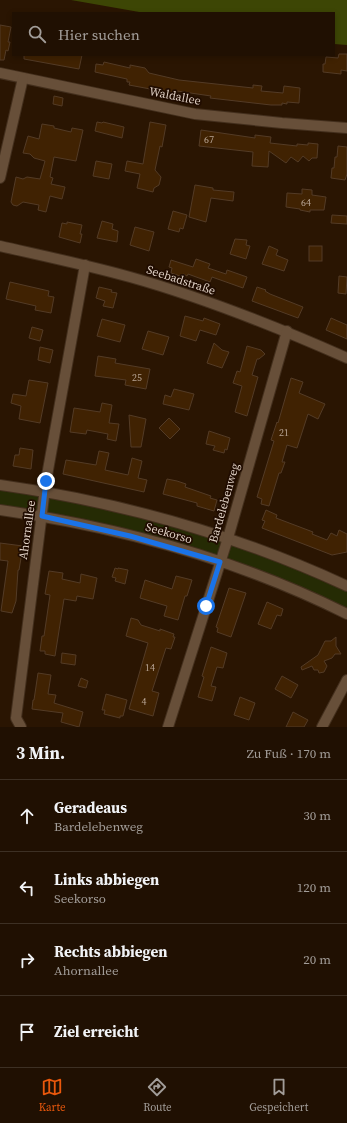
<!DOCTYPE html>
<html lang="de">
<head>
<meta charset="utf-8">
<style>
  body { margin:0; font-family:"Source Serif 4",serif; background:#2d1e11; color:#f1f3f6 }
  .stop { position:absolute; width:12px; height:12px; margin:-9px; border:3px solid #1a73e8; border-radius:50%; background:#fff }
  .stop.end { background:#1a73e8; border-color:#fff; box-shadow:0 1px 4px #0008 }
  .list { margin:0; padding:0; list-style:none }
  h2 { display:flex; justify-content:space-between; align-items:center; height:52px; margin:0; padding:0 16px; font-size:17px }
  h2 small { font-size:13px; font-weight:400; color:#a29d99 }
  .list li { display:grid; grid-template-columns:26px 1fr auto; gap:12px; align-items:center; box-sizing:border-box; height:72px; padding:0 16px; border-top:1px solid #3d3024 }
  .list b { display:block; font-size:15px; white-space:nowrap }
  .list p { margin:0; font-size:13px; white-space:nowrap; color:#a29d99 }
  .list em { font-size:13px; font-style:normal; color:#a29d99 }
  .icon { flex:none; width:22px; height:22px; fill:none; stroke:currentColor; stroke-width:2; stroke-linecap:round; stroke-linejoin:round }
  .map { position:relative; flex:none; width:347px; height:727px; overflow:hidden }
  .search { position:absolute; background:#201002; box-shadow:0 2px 6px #0003; left:12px; right:12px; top:12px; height:44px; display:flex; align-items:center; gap:10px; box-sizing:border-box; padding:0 14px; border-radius:0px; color:#a29d99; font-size:15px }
  .sheet { height:340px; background:#201002 }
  nav { display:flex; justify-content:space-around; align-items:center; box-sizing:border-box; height:56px; border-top:1px solid #3d3024; background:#201002; font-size:11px; color:#a29d99 }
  nav a { display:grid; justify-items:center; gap:2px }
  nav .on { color:#ea580c }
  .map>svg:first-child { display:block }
</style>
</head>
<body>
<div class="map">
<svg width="347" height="727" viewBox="0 0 347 727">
  <rect width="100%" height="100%" fill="#2a1502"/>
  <g fill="#252b04">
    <polygon points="0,490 40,496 39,510 37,511 0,506"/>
    <path d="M50,498L66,500L172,525L222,542L218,554L216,555C161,538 105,524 48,513L46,511L49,499Z"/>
    <polygon points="232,544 274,560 347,591 347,609 229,560 226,557 230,546"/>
  </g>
  <polygon fill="#3d4605" points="71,0 347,0 347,45 334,44 334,13 145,13"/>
  <g fill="#402202" stroke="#533b26">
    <polygon points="0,25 11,27 8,42 10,42 8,51 6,50 4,60 0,60"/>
    <polygon points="339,54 347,54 347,71 341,70 341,74 323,72 323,64 325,64 326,57 338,58"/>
    <polygon points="24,55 82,55 79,69 24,59"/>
    <polygon points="104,62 130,68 130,65 145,68 149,73 179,80 253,88 253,85 262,86 261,91 283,93 284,86 300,88 299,103 287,102 287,104 282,103 282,105 271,105 210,98 211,96 177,91 176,94 145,88 129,85 130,82 127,82 127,79 95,72 96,64 103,65"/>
    <polygon points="54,96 63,98 62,106 53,104"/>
    <polygon points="97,122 102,123 103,122 124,127 122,138 95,131"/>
    <polygon points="150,122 166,125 162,147 160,146 155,170 161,177 159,185 154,188 153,192 137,188 140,174 125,171 127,161 143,164"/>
    <polygon points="42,124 54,126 54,128 71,132 72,128 83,130 76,161 54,157 50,177 53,178 51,184 65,187 62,199 50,196 46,212 38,210 39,205 23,202 17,206 13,205 11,202 16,177 23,179 27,177 40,179 45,161 34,158 30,154 23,153 28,136 39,139"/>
    <polygon points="201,130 255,138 255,135 271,137 270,143 297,146 297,144 308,145 308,143 318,144 317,158 312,158 309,161 303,156 298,162 291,157 286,163 269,151 268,167 252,166 253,152 199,146"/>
    <polygon points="338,146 347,147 347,174 345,180 331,178 332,168 334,168 335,157 337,157"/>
    <polygon points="96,161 112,164 109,179 93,176"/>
    <polygon points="195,185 213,188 213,190 234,192 233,201 211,198 206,222 189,217"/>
    <polygon points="302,189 312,190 312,195 326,197 324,210 310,210 310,212 300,210 300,209 286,207 287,193 302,194"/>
    <polygon points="173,211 187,215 183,229 180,228 179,232 168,229"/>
    <polygon points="332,215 347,216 347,224 331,223"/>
    <polygon points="102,221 113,224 112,229 118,231 117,242 97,238"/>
    <polygon points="67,222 82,225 80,234 82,234 80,243 59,237 62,223 67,224"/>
    <polygon points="135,227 154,232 149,251 130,245"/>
    <polygon points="235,239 247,240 246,245 250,246 246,259 230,254"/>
    <polygon points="269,246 278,250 276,255 288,260 284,271 262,264"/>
    <rect x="309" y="246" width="13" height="15"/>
    <polygon points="196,259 210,264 208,268 226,274 227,270 247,277 243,288 212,277 210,282 188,274 187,276 183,274 183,277 171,273 172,268 169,267 171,260 193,267"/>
    <polygon points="339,276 347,277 346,294 338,293"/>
    <polygon points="10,282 49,291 48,296 54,297 51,313 35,310 36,306 6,299"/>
    <polygon points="99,287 112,290 111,292 117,293 113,308 103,306 105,301 96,298"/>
    <polygon points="257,287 266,290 265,291 270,294 303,307 298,318 252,301"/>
    <polygon points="185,316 203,321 204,318 220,324 216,335 200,330 196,341 180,336"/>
    <polygon points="331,318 347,325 347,339 326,330"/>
    <polygon points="102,319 125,325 120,342 97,336"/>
    <polygon points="32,327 43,330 40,341 29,338"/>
    <polygon points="148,331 169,337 163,355 142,349"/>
    <polygon points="214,343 222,350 229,352 222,368 207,363"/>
    <polygon points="247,346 261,350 265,354 259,359 257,359 252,375 258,377 247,416 235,412 242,386 233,383 237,371 240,372"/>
    <polygon points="40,347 53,350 50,363 38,360"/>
    <polygon points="98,356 116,359 115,363 150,369 146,389 125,385 126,380 95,376"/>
    <polygon points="291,378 303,382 299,393 325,404 318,419 308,414 297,448 287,445 282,462 285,462 281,473 279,473 269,506 261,504 262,499 257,497 274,441 271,440 277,422 278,423"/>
    <polygon points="29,380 48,383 40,423 19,419 21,406 11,403 13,394 26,396"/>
    <polygon points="174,389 194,394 189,410 163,404 165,395 171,397"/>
    <polygon points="102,403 112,405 109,423 119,424 116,441 107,439 108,434 87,430 86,434 70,432 74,408 100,412"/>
    <polygon points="129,415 146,419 141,447 131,447"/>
    <polygon points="169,418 180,429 170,439 159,428"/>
    <polygon points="209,431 230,438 227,450 225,449 224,453 213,450 215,446 206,444"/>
    <polygon points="20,448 33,450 31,469 13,466 15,455 19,455"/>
    <polygon points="99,451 109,453 105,470 128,475 132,458 142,461 138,478 147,480 144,492 63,474 66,460 96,465"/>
    <polygon points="167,479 177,481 186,484 185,487 211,496 210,498 217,500 214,511 197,506 197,503 163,494"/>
    <polygon points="266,510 277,515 276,518 313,532 312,534 327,540 331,533 337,536 339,530 347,534 347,552 332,555 262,528 265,521 262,520"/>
    <polygon points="0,543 23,546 19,570 18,570 16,601 12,613 1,611 8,561 0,560"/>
    <polygon points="115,568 118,569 118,568 128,570 125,584 115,581 116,578 112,577"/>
    <polygon points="49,571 63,573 62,579 80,583 81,574 97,578 93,599 77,596 76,601 64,599 55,656 45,654 45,651 40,651 42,636 44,636 50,595 45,594"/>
    <polygon points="176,576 192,580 187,596 185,596 178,620 164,616 167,606 140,598 145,580 172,589"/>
    <polygon points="229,588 246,593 231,637 217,632 218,628 216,627"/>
    <polygon points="267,602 283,609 281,616 277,615 271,629 258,624"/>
    <polygon points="131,618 138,620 141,625 160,631 160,629 174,634 173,637 175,637 171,649 166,648 152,691 159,693 153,716 129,709 148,643 126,636"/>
    <polygon points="336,637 336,646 341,654 335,654 332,658 324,661 327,666 324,672 319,673 318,670 314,670 312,666 302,670 301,667 318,655 325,641 331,641"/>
    <polygon points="211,647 227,653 223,668 217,667 211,686 216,687 212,701 198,697 204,677 202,676"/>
    <polygon points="62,653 76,655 75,665 61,663"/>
    <polygon points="38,673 51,675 48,694 56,695 54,703 83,712 79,727 61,722 63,713 32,709 33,700 34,700"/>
    <polygon points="282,676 298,685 291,698 275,689"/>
    <polygon points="81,678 88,681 86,688 78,686"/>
    <polygon points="106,694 127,700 123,716 120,716 120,718 104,714 105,710 102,710"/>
    <polygon points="240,697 255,703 249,720 234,715"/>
    <polygon points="293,712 308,720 304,727 286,727"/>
  </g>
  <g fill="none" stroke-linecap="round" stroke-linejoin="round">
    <g stroke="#432f1d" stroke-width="12">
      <g id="street">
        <polyline points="0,73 195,114 282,123 347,128"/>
        <polyline points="0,178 23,78"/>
        <path d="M0,246C44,256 87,265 130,277C205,298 277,327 347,358"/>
        <path d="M0,485C120,502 237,535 347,586"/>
        <path d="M0,510C119,527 239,560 347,614"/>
        <polyline points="21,727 16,718 46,481 85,265"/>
        <polyline points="168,727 228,538 287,331"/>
        <polyline points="322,727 347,680"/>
      </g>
    </g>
    <use href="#street" stroke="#674f39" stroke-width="10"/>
  </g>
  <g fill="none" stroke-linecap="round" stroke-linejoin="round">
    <polyline stroke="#1a73e8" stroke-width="5" points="46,481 42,516 130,536 220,562 206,606"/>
  </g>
  <g text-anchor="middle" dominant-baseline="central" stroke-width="3.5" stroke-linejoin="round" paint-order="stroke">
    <g font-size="10" fill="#b7a494">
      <text x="209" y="139">67</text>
      <text x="306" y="202">64</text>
      <text x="137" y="377">25</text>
      <text x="284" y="432">21</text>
      <text x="150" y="667">14</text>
      <text x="144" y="701">4</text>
    </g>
    <g font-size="12" fill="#dfd0c4" stroke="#200c00">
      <text transform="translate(175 96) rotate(11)">Waldallee</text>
      <text transform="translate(181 280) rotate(18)">Seebadstraße</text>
      <text transform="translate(224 503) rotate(-74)">Bardelebenweg</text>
      <text transform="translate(27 530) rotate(-82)">Ahornallee</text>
      <text transform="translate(169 533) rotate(16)">Seekorso</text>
    </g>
  </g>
</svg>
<div class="stop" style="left:206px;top:606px"></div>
<div class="stop end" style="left:46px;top:481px"></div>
<div class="search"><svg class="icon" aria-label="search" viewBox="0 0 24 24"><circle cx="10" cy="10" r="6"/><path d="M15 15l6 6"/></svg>Hier suchen</div>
</div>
<section class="sheet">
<h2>3 Min.<small>Zu Fuß · 170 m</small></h2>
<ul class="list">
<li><svg class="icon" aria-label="ahead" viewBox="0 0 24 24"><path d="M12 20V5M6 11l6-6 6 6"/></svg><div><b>Geradeaus</b><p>Bardelebenweg</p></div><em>30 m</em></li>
<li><svg class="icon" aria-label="left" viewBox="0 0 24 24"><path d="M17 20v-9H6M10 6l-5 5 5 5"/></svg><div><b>Links abbiegen</b><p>Seekorso</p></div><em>120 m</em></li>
<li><svg class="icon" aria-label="right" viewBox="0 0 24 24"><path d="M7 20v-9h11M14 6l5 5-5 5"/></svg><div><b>Rechts abbiegen</b><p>Ahornallee</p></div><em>20 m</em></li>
<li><svg class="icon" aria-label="arrive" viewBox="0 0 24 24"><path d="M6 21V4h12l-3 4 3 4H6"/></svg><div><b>Ziel erreicht</b></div></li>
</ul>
</section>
<nav>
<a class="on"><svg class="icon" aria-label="map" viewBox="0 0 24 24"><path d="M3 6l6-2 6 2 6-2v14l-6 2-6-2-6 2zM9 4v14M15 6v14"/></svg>Karte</a>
<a><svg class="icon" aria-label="directions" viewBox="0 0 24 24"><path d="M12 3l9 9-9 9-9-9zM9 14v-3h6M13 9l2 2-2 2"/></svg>Route</a>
<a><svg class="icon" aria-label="saved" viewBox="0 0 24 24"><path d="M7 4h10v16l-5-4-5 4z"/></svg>Gespeichert</a>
</nav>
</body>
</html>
